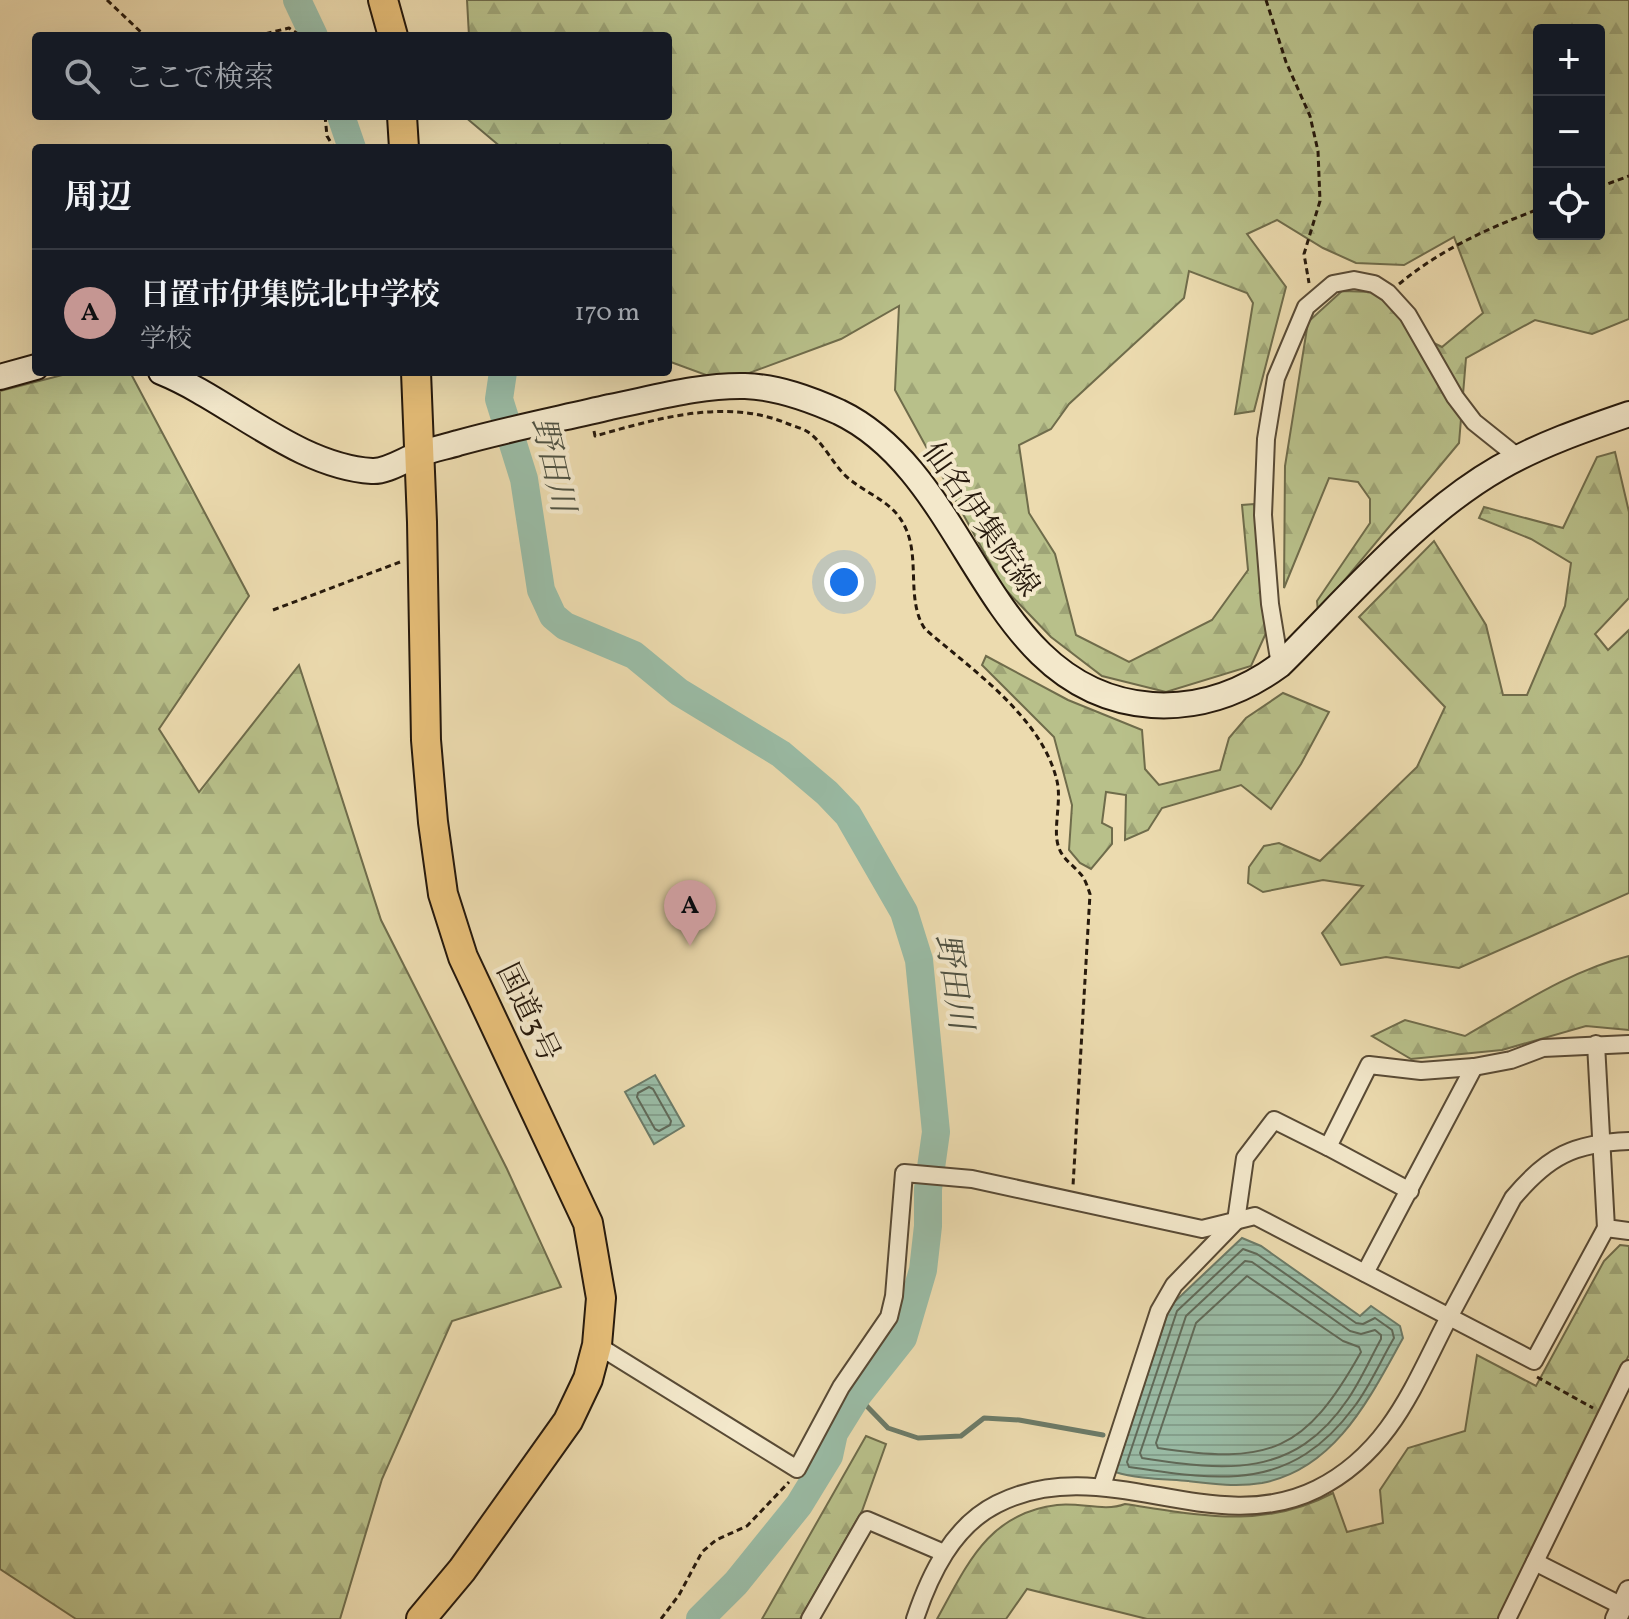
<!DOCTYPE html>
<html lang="ja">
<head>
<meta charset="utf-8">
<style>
  body { margin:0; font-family:Vollkorn,"Noto Serif JP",serif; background:#242831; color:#f1f3f6 }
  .controls { position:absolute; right:24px; top:24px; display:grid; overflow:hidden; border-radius:8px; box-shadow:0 8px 32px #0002 }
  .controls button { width:72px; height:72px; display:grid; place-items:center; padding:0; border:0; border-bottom:2px solid #363941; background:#171b24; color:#f1f3f6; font:40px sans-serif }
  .you { position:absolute; left:844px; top:582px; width:28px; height:28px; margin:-20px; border:6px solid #fff; border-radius:50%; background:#1a73e8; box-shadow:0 0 0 12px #1a73e833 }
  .badge { display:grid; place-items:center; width:52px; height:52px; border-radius:50%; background:#c59692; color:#111; font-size:26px; font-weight:700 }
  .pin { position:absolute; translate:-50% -66px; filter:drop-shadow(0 2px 4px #0008) }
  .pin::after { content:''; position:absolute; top:42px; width:28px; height:24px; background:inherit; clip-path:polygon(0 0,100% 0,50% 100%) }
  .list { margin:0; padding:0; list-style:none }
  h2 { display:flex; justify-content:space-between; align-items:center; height:104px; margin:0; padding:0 32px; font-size:34px }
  h2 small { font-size:26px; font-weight:400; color:#9ea1a6 }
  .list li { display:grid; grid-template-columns:52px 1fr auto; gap:24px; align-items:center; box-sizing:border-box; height:128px; padding:0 32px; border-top:2px solid #363941 }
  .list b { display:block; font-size:30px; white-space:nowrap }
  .list p { margin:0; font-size:26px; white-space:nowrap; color:#9ea1a6 }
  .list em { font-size:26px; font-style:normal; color:#9ea1a6 }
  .icon { flex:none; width:44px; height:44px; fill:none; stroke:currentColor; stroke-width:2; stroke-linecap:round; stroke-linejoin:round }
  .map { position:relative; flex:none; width:1629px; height:1619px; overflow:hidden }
  .search { position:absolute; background:#171b24; box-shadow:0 8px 32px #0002; left:32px; top:32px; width:640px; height:88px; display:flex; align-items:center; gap:20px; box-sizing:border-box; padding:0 28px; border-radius:8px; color:#9ea1a6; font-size:30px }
  .panel { position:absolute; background:#171b24; box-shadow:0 8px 32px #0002; left:32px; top:144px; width:640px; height:232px; border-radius:8px }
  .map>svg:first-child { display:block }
</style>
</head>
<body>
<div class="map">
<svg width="1629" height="1619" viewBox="0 0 1629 1619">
  <defs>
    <pattern id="forest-firs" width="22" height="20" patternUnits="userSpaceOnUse" patternTransform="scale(2)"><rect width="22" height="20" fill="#b8c08a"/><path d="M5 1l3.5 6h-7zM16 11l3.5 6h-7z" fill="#9ea476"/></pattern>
    <pattern id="water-rules" width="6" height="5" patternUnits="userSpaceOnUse" patternTransform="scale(2)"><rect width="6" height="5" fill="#9abca6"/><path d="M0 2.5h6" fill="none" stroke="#85a18e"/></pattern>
  </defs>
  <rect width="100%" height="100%" fill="#ecdbaf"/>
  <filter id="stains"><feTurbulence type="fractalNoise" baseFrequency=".0025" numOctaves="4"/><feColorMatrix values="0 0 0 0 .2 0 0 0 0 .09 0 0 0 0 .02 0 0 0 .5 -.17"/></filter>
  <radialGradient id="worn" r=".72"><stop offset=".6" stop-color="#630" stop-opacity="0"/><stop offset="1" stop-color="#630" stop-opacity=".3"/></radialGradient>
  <g fill="url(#forest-firs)" stroke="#6f6c4b" stroke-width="2" fill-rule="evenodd">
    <path d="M467,0H1629V319L1592,334L1535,320L1466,358L1459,443L1318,612L1317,601L1370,523V499L1358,482L1329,478L1284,588L1285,466L1308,322L1342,291L1374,292L1392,308L1409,331L1442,347L1483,313L1454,237L1404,265L1356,263L1323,248L1277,220L1247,234L1286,287L1254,411L1235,414L1253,303L1247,293L1189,271L1184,298L1069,404L1051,429L1019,445L1029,513L1055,554L1076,635L1129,662L1212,620L1248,570L1242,505L1254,504L1266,633L1251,666L1166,692L1102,676L1051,637L1003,587L895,390L899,306L841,339L725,382L668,361V148H502L464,116H668V36H469ZM1539,30H1599V234H1539Z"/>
    <polygon points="74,372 130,372 249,596 159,729 199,792 299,665 381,920 507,1169 561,1287 452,1321 382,1479 340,1619 76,1619 0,1569 0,391"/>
    <polygon points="1615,452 1629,512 1629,598 1595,634 1608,650 1629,630 1629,893 1459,968 1386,957 1341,965 1322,933 1363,886 1323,880 1263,892 1248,883 1249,867 1264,846 1279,843 1320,861 1417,767 1445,707 1359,617 1434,541 1486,625 1503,695 1527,695 1565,606 1571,563 1531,539 1479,518 1484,507 1563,528 1597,457"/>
    <polygon points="986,656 1068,700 1142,730 1145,769 1159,785 1220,770 1229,738 1246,718 1283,693 1329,712 1301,764 1271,809 1241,785 1162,808 1148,830 1125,840 1126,795 1106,792 1102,823 1112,828 1112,844 1091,869 1080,863 1069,850 1072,805 1054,737 982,665"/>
    <path d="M1629,956V1030L1586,1026L1502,1050L1411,1059L1372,1036L1405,1020L1465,1036C1516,1007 1571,970 1629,956Z"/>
    <path d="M1620,1245L1629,1246V1355L1499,1619H1147L1027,1589L1006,1619H937C967,1565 988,1513 1057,1505C1080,1502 1104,1512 1125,1504C1199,1515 1263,1530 1333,1493L1347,1532L1383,1523L1380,1490L1408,1448L1465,1431L1477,1355L1536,1386L1604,1261Z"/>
    <polygon points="866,1436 886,1444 862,1511 800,1619 762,1619"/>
  </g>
  <g fill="url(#water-rules)" stroke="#6c7b68" stroke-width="2">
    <polygon points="655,1075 684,1126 654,1144 625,1092"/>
    <path d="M1242,1238L1261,1246L1360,1316L1371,1306L1400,1326L1403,1338C1370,1397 1336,1469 1262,1483C1237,1487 1213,1484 1188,1481C1164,1479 1138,1479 1115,1472L1170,1306Z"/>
  </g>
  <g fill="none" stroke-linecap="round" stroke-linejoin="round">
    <g stroke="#606a59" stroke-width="2">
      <polygon points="649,1087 653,1089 671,1121 670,1125 659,1131 655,1129 637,1097 638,1093"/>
      <path d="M1243,1249L1257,1254L1356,1323L1363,1324L1375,1318L1392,1330L1394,1338C1381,1360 1370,1386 1354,1407C1291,1492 1222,1481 1129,1467L1127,1462L1177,1311Z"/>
      <path d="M1245,1261L1252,1262L1350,1331L1361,1334L1375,1330L1381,1335V1339C1370,1359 1361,1380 1348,1399C1294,1479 1226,1471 1142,1458L1140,1453L1186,1316Z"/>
      <path d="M1247,1276L1343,1341L1359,1347L1361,1352C1305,1452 1270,1465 1158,1448L1156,1443L1196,1323Z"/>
    </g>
    <polyline stroke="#6c7b68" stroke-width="5" points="857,1396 888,1428 918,1438 961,1436 984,1418 1019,1420 1103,1435"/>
    <g stroke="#9abca6" stroke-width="28">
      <polyline points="297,0 314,36"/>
      <polyline points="341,116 352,148"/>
      <polyline points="503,372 499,399 524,479 541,590 553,616 565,626 634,655 679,692 781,754 827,793 848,815 904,912 919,960 936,1132 928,1189 928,1226 923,1270 903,1338 857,1396 834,1433 829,1456 799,1505 736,1583 700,1619"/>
    </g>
    <g stroke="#584a35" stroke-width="20">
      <g id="minor">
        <polyline points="1280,665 1270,604 1263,515 1266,439 1276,378 1306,307 1333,284 1354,280 1374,284 1388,293 1408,315 1455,397 1474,422 1519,458"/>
        <polyline points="1596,1044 1606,1228 1629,1231"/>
        <polyline points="1328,1147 1410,1191"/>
        <polyline points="1365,1273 1474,1067"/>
        <polyline points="597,1345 797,1469 841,1387 889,1317 894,1296 904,1173 972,1179 1202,1229 1255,1216 1534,1361 1606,1228"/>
        <polyline points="1102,1486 1159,1311 1174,1285 1236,1221 1245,1158 1274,1120 1328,1147 1369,1065 1421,1071 1474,1067 1511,1060 1543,1048 1629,1044"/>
        <polyline points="1535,1562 1622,1606"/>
        <polyline points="810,1619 867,1520 944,1553"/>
        <path d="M915,1619C930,1574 953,1526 997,1504C1103,1450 1212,1541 1317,1489C1389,1453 1413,1387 1447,1321C1469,1280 1491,1239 1513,1198C1548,1156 1574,1143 1629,1141"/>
        <polyline points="1507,1619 1629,1369"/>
      </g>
    </g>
    <g stroke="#584a35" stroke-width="24">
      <polyline id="tertiary" points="1616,1619 1629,1591"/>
    </g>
    <g stroke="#26190c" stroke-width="28">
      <g id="secondary">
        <path d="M161,372C230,400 296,466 372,471C387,472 405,459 420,454C433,449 445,447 458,443C508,429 559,419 610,407C655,398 700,385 745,386C778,387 810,399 839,412C973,476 984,693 1152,705C1199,708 1243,692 1280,665C1347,599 1417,515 1499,468C1539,445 1585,429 1629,414"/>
        <polyline points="0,377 36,367"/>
      </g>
    </g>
    <g stroke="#26190c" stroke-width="32">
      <g id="trunk">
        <polyline points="383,0 393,36"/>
        <polyline points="402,116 404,148"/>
        <polyline points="416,372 422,522 426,740 433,822 443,894 463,957 588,1223 601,1298 597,1345 588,1379 568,1421 462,1570 421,1619"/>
      </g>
    </g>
    <g stroke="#26190c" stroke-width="3" stroke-dasharray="6 4" stroke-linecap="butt">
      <polyline points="107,0 145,36"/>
      <polyline points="1266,0 1286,62 1310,116 1318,151 1320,201 1304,254 1309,283"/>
      <polyline points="256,36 289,28 301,36"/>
      <polyline points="325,116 327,136 334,148"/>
      <polyline points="1599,187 1629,176"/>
      <path d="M1399,284C1440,250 1488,228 1539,209"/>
      <path d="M594,431L595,436C656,419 724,398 786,423C793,426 802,428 808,432C825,444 833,465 848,478C869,496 894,501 906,529C920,560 906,601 925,629C972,670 1042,717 1057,781C1062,802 1052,831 1059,848C1063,860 1076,867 1083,877C1086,882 1088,888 1090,894L1073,1186"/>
      <polyline points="273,610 400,562"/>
      <polyline points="1537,1377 1593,1408"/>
      <polyline points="661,1619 679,1595 702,1552 716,1540 747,1526 789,1482"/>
    </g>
    <use href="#minor" stroke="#f3e8cb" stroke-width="16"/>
    <use href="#tertiary" stroke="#f3e8cb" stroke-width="20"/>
    <use href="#secondary" stroke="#f3e8cb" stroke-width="24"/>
    <use href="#trunk" stroke="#e6be78" stroke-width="28"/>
  </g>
  <g text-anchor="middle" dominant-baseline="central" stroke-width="8" stroke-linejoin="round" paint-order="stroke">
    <g font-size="30" fill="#26190c" stroke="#f3e8cb">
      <text transform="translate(980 520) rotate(55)">仙名伊集院線</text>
      <text transform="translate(527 1013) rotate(64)">国道3号</text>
    </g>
    <g font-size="32" font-style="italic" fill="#4f5242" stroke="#f3e8cb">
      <text transform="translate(551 465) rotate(77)">野田川</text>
      <text transform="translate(952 982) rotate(81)">野田川</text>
    </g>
  </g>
  <rect width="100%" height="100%" filter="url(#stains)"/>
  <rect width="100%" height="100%" fill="url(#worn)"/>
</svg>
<div class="controls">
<button>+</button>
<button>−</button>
<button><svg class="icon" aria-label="locate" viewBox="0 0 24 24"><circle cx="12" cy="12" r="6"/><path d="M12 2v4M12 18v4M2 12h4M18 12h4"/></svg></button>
</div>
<div class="you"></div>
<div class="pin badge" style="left:690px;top:946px">A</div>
<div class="search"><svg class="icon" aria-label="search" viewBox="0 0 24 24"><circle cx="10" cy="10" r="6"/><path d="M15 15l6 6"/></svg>ここで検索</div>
<section class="panel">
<h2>周辺<small></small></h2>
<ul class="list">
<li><span class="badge">A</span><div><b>日置市伊集院北中学校</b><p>学校</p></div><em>170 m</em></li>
</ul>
</section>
</div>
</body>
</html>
